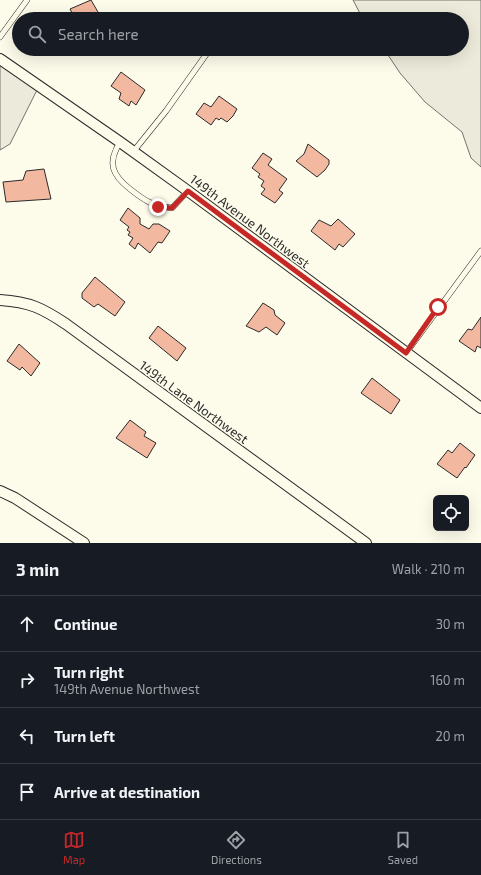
<!DOCTYPE html>
<html lang="en">
<head>
<meta charset="utf-8">
<style>
  body { margin:0; font-family:"Exo 2",sans-serif; background:#242831; color:#f1f3f6 }
  .controls { position:absolute; right:12px; bottom:12px; display:grid; overflow:hidden; border-radius:6px; box-shadow:0 4px 16px #0002 }
  .controls button { width:36px; height:36px; display:grid; place-items:center; padding:0; border:0; border-bottom:1px solid #363941; background:#171b24; color:#f1f3f6; font:20px sans-serif }
  .stop { position:absolute; width:12px; height:12px; margin:-9px; border:3px solid #c62828; border-radius:50%; background:#fff }
  .stop.end { background:#c62828; border-color:#fff; box-shadow:0 1px 4px #0008 }
  .list { margin:0; padding:0; list-style:none }
  h2 { display:flex; justify-content:space-between; align-items:center; height:52px; margin:0; padding:0 16px; font-size:17px }
  h2 small { font-size:13px; font-weight:400; color:#9ea1a6 }
  .list li { display:grid; grid-template-columns:26px 1fr auto; gap:12px; align-items:center; box-sizing:border-box; height:56px; padding:0 16px; border-top:1px solid #363941 }
  .list b { display:block; font-size:15px; white-space:nowrap }
  .list p { margin:0; font-size:13px; white-space:nowrap; color:#9ea1a6 }
  .list em { font-size:13px; font-style:normal; color:#9ea1a6 }
  .icon { flex:none; width:22px; height:22px; fill:none; stroke:currentColor; stroke-width:2; stroke-linecap:round; stroke-linejoin:round }
  .map { position:relative; flex:none; width:481px; height:543px; overflow:hidden }
  .search { position:absolute; background:#171b24; box-shadow:0 4px 16px #0002; left:12px; right:12px; top:12px; height:44px; display:flex; align-items:center; gap:10px; box-sizing:border-box; padding:0 14px; border-radius:22px; color:#9ea1a6; font-size:15px }
  .sheet { height:276px; background:#171b24 }
  nav { display:flex; justify-content:space-around; align-items:center; box-sizing:border-box; height:56px; border-top:1px solid #363941; background:#171b24; font-size:11px; color:#9ea1a6 }
  nav a { display:grid; justify-items:center; gap:2px }
  nav .on { color:#c62828 }
  .map>svg:first-child { display:block }
</style>
</head>
<body>
<div class="map">
<svg width="481" height="543" viewBox="0 0 481 543">
  <rect width="100%" height="100%" fill="#fdfbea"/>
  <g fill="#ecebdb" stroke="#74746e">
    <polygon points="353,0 481,0 481,167 471,158 462,132 425,102 400,73 384,49 462,49 462,19 363,19"/>
    <polygon points="0,58 39,86 10,144 0,150"/>
  </g>
  <g fill="#f2b8a0" stroke="#2b2b2b">
    <polygon points="91,0 102,19 75,19 70,9"/>
    <polygon points="121,72 145,90 136,105 131,101 129,106 119,99 121,93 111,86"/>
    <polygon points="219,96 237,109 233,116 227,122 221,118 219,120 216,118 211,125 196,114 204,103 211,107"/>
    <polygon points="308,144 329,160 329,164 325,170 317,177 296,161 304,154"/>
    <polygon points="263,153 272,159 268,165 287,179 279,190 283,193 275,203 261,194 265,189 261,186 264,181 258,177 260,174 252,168"/>
    <polygon points="44,169 51,199 6,202 3,182 23,180 26,171"/>
    <polygon points="128,208 140,218 140,224 149,229 153,224 159,224 170,231 162,243 158,242 150,253 138,243 135,249 129,244 133,238 128,235 130,232 127,230 129,227 120,220"/>
    <polygon points="338,219 355,234 343,247 339,244 335,250 311,231 319,220 331,226"/>
    <polygon points="95,277 125,302 115,316 98,304 94,307 82,298 82,293"/>
    <polygon points="263,303 274,310 275,315 285,323 277,335 266,327 259,332 246,326"/>
    <polygon points="481,317 481,348 477,346 475,352 459,341 468,329 472,330"/>
    <polygon points="158,326 186,348 177,361 149,338"/>
    <polygon points="19,344 40,363 31,376 22,367 20,370 7,361"/>
    <polygon points="372,378 400,400 391,414 361,393"/>
    <polygon points="130,420 146,432 144,436 156,443 147,458 116,438"/>
    <polygon points="460,443 475,455 466,468 465,467 457,478 437,464 448,450 452,453"/>
  </g>
  <g fill="none" stroke-linecap="round" stroke-linejoin="round">
    <g stroke="#2b2b2b" stroke-width="6">
      <g id="lane">
        <polyline points="231,19 238,15 246,19"/>
        <polyline points="0,37 27,0"/>
        <path d="M120,142C107,163 112,175 130,189C145,201 153,206 172,208L188,191"/>
        <polyline points="133,152 166,111 210,49"/>
        <polyline points="406,353 481,251"/>
      </g>
    </g>
    <g stroke="#2b2b2b" stroke-width="12">
      <g id="street">
        <polyline points="0,59 120,142 188,191 481,408"/>
        <path d="M0,300C30,302 42,308 66,324L366,543"/>
        <polyline points="0,491 15,498 84,543"/>
      </g>
    </g>
    <use href="#lane" stroke="#fdfbea" stroke-width="5"/>
    <use href="#street" stroke="#fdfbea" stroke-width="10"/>
  </g>
  <g fill="none" stroke-linecap="round" stroke-linejoin="round">
    <polyline stroke="#c62828" stroke-width="5" points="158,207 172,208 188,191 406,353 438,307"/>
  </g>
  <g text-anchor="middle" dominant-baseline="central" stroke-width="3" stroke-linejoin="round" paint-order="stroke">
    <g font-size="13" fill="#2b2b2b" stroke="#fdfbea">
      <text transform="translate(250 221) rotate(37)">149th Avenue Northwest</text>
      <text transform="translate(194 402) rotate(36)">149th Lane Northwest</text>
    </g>
  </g>
</svg>
<div class="controls">
<button><svg class="icon" aria-label="locate" viewBox="0 0 24 24"><circle cx="12" cy="12" r="6"/><path d="M12 2v4M12 18v4M2 12h4M18 12h4"/></svg></button>
</div>
<div class="stop" style="left:438px;top:307px"></div>
<div class="stop end" style="left:158px;top:207px"></div>
<div class="search"><svg class="icon" aria-label="search" viewBox="0 0 24 24"><circle cx="10" cy="10" r="6"/><path d="M15 15l6 6"/></svg>Search here</div>
</div>
<section class="sheet">
<h2>3 min<small>Walk · 210 m</small></h2>
<ul class="list">
<li><svg class="icon" aria-label="ahead" viewBox="0 0 24 24"><path d="M12 20V5M6 11l6-6 6 6"/></svg><div><b>Continue</b></div><em>30 m</em></li>
<li><svg class="icon" aria-label="right" viewBox="0 0 24 24"><path d="M7 20v-9h11M14 6l5 5-5 5"/></svg><div><b>Turn right</b><p>149th Avenue Northwest</p></div><em>160 m</em></li>
<li><svg class="icon" aria-label="left" viewBox="0 0 24 24"><path d="M17 20v-9H6M10 6l-5 5 5 5"/></svg><div><b>Turn left</b></div><em>20 m</em></li>
<li><svg class="icon" aria-label="arrive" viewBox="0 0 24 24"><path d="M6 21V4h12l-3 4 3 4H6"/></svg><div><b>Arrive at destination</b></div></li>
</ul>
</section>
<nav>
<a class="on"><svg class="icon" aria-label="map" viewBox="0 0 24 24"><path d="M3 6l6-2 6 2 6-2v14l-6 2-6-2-6 2zM9 4v14M15 6v14"/></svg>Map</a>
<a><svg class="icon" aria-label="directions" viewBox="0 0 24 24"><path d="M12 3l9 9-9 9-9-9zM9 14v-3h6M13 9l2 2-2 2"/></svg>Directions</a>
<a><svg class="icon" aria-label="saved" viewBox="0 0 24 24"><path d="M7 4h10v16l-5-4-5 4z"/></svg>Saved</a>
</nav>
</body>
</html>
